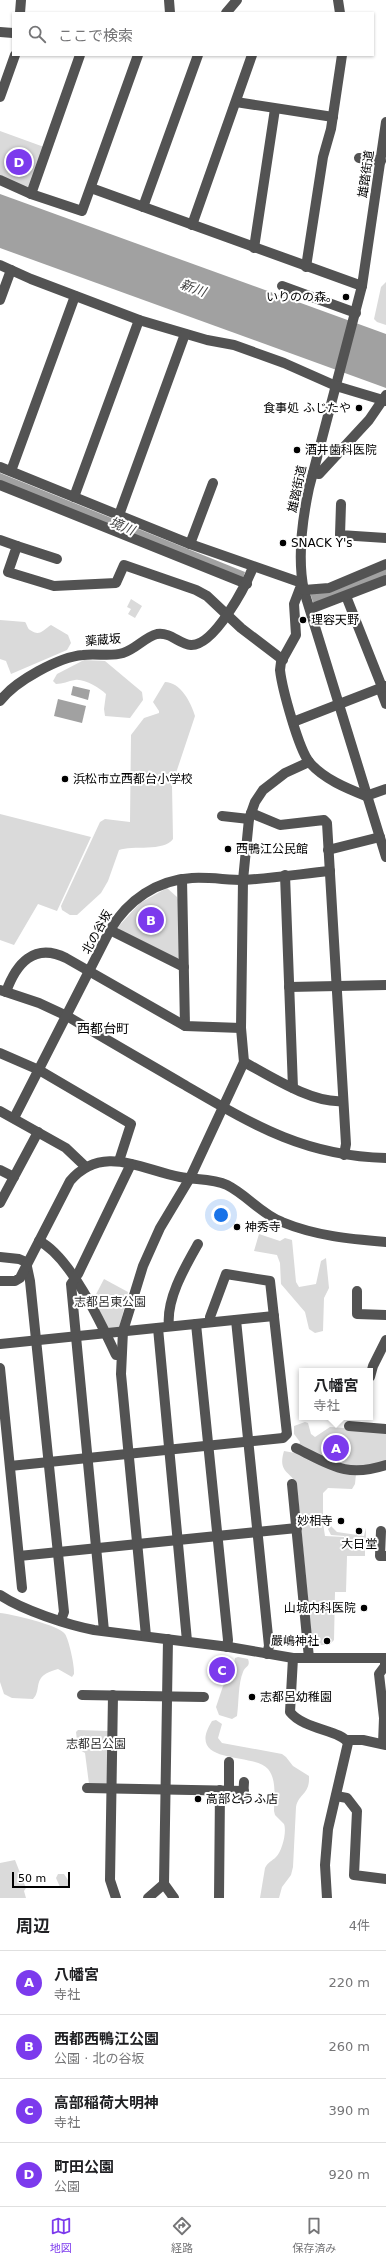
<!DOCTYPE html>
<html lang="ja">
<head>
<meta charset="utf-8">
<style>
  body { margin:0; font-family:"DejaVu Sans","Noto Sans JP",sans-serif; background:#f6f6f6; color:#202124 }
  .scale { position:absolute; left:12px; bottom:10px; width:58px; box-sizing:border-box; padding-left:4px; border:2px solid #000; border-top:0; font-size:11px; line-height:14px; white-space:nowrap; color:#000; -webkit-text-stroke:3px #fff; paint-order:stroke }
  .you { position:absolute; left:221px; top:1215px; width:14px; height:14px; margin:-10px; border:3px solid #fff; border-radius:50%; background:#1a73e8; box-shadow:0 0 0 6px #1a73e833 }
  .badge { display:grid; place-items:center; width:26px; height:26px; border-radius:50%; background:#7c3aed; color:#fff; font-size:13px; font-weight:700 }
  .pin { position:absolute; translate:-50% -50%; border:2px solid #fff; box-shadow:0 1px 4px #0006 }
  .popup { position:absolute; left:299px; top:1368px; width:74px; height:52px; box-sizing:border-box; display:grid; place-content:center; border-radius:0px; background:#fff; filter:drop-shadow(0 1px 3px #0005); font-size:13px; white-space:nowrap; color:#757577 }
  .popup b { font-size:15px; color:#202124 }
  .popup::after { content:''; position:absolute; left:50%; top:100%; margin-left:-8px; border:8px solid transparent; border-top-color:#fff }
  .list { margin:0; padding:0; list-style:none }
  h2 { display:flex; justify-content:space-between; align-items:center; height:52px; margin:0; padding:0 16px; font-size:17px }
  h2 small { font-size:13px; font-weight:400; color:#757577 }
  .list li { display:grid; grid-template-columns:26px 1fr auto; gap:12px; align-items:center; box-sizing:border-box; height:64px; padding:0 16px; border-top:1px solid #e0e0e0 }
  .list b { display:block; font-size:15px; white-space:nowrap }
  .list p { margin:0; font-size:13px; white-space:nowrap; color:#757577 }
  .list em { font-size:13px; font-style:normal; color:#757577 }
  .icon { flex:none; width:22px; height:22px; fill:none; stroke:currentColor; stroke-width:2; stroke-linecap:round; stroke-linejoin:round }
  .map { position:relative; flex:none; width:386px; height:1898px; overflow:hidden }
  .search { position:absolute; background:#fff; box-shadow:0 1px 3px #0004; left:12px; right:12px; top:12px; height:44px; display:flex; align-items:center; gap:10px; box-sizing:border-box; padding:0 14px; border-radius:0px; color:#757577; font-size:15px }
  .sheet { height:308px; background:#fff }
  nav { display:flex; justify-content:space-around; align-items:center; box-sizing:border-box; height:56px; border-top:1px solid #e0e0e0; background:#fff; font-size:11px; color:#757577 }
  nav a { display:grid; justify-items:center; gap:2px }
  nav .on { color:#7c3aed }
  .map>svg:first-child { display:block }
</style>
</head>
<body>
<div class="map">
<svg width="386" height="1898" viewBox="0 0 386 1898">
  <rect width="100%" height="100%" fill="#fff"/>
  <g fill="#dadada">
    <polygon points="0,131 44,147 30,186 26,188 0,176"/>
    <polygon points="386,282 386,325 377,322 374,319 381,287"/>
    <polygon points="131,599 142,606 135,618 128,614 131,609 127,607"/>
    <path d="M0,620L25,622C27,624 27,628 30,630C40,637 43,630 51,625L68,635L71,643L67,650L11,674L6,661L0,659Z"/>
    <path d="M84,660L105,661L142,692L143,700L130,718L105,716L104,709L106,694C100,688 83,678 75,680C68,681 63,684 56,684L53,681L57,674Z"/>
    <path d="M165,682C180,682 191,702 195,716L172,785L173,839C164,852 132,845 119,850L108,881L101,893L77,915H70L62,910L61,906L100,822L105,819L130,822L131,735L144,718L159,713V711L153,702Z"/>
    <polygon points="0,814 91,837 57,911 38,904 14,945 0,940"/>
    <polygon points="167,888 177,897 178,900 180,957 176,960 119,930 118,927 140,903"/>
    <polygon points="259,1234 280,1241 285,1238 292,1240 296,1282 299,1287 316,1284 321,1261 326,1258 329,1288 324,1298 323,1331 315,1333 309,1329 305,1312 281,1284 280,1263 277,1255 254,1251"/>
    <polygon points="104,1279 128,1292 119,1329 107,1330 92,1302"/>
    <path d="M305,1422L308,1423L311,1434L315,1437L330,1427L386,1431V1463L356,1474L355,1484L352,1489L328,1488L323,1493V1523L325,1536L344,1537V1542L365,1543V1556H347L346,1592H335L334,1640L329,1645H317L312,1641L297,1486C292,1471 277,1474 284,1451L295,1453L300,1442L294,1434V1426Z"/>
    <polygon points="331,1526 337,1532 364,1536 366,1528 366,1541 350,1541 344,1536 331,1535 328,1529"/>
    <path d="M0,1613C11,1614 59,1625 65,1634C69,1640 75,1667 74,1674L72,1677L58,1669C30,1676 43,1689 33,1699L12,1698L4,1694L0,1682Z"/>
    <path d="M238,1657L248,1659C251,1667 245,1666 243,1672C238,1684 239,1702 237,1716L232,1719L219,1715L216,1707L223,1686L231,1678L235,1658Z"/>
    <path d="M216,1720L222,1724L218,1738L222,1743L282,1754L286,1757L293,1766L309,1776C310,1795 299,1793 296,1807L293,1867L291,1875L282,1887L279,1898H260L265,1868C268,1862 272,1861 276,1857C282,1851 287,1832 284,1824L275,1815L274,1811C274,1797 277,1780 268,1769C254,1752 184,1766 212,1721Z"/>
    <polygon points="78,1730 109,1731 109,1782 106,1785 89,1784 85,1753 78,1749 76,1732"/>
    <polygon points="15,1860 26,1888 24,1891 26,1898 0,1898 0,1863"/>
    <polygon points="58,1874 64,1874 70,1883 70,1887 60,1887 56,1878"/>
  </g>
  <g fill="#a1a1a1">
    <polygon points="0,194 386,334 386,388 0,248"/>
    <polygon points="0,473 245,572 243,578 0,481"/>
    <polygon points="386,567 386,578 318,604 313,602 310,593"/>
    <polygon points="73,686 90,690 88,700 71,695"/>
    <polygon points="58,699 86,706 82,723 54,716"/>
  </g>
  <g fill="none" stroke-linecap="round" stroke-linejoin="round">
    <g stroke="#535353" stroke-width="10">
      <polyline points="169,0 170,13"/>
      <polyline points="338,0 340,13"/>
      <polyline points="20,13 21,0"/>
      <polyline points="226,13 237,0"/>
      <polyline points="0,32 13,33"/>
      <polyline points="0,97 15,55"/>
      <polyline points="236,102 333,117"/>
      <path d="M386,122L362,286L309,488C302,521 297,558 304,591L386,857"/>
      <polyline points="359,158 381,161"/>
      <polyline points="0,180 31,194 82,211 138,55"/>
      <polyline points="91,188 362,286"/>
      <polyline points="31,194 80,55"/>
      <polyline points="143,207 198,55"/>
      <polyline points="192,225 252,55"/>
      <polyline points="254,248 275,109"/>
      <polyline points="0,265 31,279 139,320 207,340 234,345 284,363 336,386 386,401"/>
      <polyline points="306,267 323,157 331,129 342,55"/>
      <polyline points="282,286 356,313"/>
      <polyline points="0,300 11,270"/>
      <path d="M0,467L190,544L302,583L294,604L296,635L281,662L280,670C282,688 299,751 310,763C324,779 346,788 366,796L386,789"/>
      <polyline points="11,471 75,296"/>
      <polyline points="313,473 319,474 369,420 386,395"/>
      <polyline points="0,485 247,584"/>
      <polyline points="74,497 139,320"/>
      <polyline points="341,504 340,535 386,538"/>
      <polyline points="119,515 185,334"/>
      <polyline points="0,540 17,546 8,572 54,586 116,583 124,565 196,590 207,596 241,628 283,660"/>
      <polyline points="190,544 213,483"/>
      <polyline points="17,546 57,559"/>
      <polyline points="304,590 329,588 386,564"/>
      <polyline points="346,596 382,687"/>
      <polyline points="310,609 386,580"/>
      <polyline points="380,688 386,704"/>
      <path d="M0,701C15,681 59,657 83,655C97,653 110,657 123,653C136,649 145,637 157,634C171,632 179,644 191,645C214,646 246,586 253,567"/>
      <polyline points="293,722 386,686"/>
      <polyline points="251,813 280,825 324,820 327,823 346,1144 344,1155"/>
      <polyline points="222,816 249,819"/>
      <polyline points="328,850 380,837"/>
      <polyline points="285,875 293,1088"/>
      <polyline points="182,879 185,1026"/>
      <polyline points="110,930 184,967"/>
      <polyline points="289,987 386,985"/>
      <path d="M0,990L39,1003L67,1016C105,1039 144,1061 183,1084C252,1124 303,1156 386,1158"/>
      <path d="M6,992C16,964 34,942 66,958L185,1026L241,1028"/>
      <polyline points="0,1053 39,1070 131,1124 119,1161"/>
      <path d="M244,1062C270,1076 313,1104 343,1101"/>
      <polyline points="0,1111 66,1148 86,1167"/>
      <path d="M14,1118L110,930C128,900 157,880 192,878C210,877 227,880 244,880C273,878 301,874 330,871"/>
      <polyline points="0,1170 14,1177"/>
      <polyline points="0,1203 38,1132"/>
      <path d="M39,1241C70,1256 102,1325 116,1355H121"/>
      <polyline points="0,1257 19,1259 26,1262 30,1281 64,1612 61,1620"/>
      <path d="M0,1281H15L20,1278L70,1181C102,1144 140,1169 180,1177C195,1180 213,1178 227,1185C247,1195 261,1214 282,1222C316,1236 350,1239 386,1242"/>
      <polyline points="357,1291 357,1314 386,1315"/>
      <polyline points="236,1320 269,1646 267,1654"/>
      <polyline points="196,1324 228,1640 227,1647"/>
      <path d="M169,1326C166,1299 185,1267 198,1244"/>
      <polyline points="158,1328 187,1641"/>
      <polyline points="0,1344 274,1316"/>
      <polyline points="0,1368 22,1588"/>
      <polyline points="370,1377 373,1366 386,1340"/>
      <polyline points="349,1426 386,1429"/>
      <path d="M296,1448C331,1465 346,1478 386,1465"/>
      <polyline points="10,1466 283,1438 287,1434 270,1281 226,1274 210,1317 210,1322"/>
      <polyline points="292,1484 309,1658"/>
      <polyline points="381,1531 380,1556 386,1556"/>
      <polyline points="19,1556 297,1528"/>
      <path d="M0,1595C22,1610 68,1625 94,1630L229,1647L293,1658H386"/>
      <polyline points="104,1631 71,1284 78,1274 131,1164"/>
      <polyline points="146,1636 121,1374 123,1331 143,1266 160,1228 190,1178 244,1062 241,1028 243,880 249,819 255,802 263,790 285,773 309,762"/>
      <polyline points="168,1639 164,1884 174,1898"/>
      <path d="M293,1658L290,1712C304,1730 342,1730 348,1743L328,1829L325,1865L327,1898"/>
      <polyline points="82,1695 204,1697"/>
      <polyline points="113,1695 110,1880 116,1898"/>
      <polyline points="346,1740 363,1740 386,1745"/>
      <polyline points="383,1744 384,1718 379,1674 385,1666 385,1658"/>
      <polyline points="87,1788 244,1791"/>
      <polyline points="229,1790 229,1762"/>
      <polyline points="336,1796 347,1798 357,1811 354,1875 386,1879"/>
      <polyline points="243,1799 244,1782"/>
      <polyline points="148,1898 164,1884"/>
      <polyline points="219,1898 220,1790"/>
    </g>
  </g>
  <g fill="#000" stroke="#fff" stroke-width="1.5">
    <circle cx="346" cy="297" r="4"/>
    <circle cx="359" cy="408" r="4"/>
    <circle cx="297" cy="450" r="4"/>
    <circle cx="283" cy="543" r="4"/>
    <circle cx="303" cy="620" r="4"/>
    <circle cx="65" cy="779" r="4"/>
    <circle cx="228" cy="849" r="4"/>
    <circle cx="237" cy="1227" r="4"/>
    <circle cx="341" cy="1521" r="4"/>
    <circle cx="359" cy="1531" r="4"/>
    <circle cx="364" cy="1608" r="4"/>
    <circle cx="327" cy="1641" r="4"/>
    <circle cx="252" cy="1697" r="4"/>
    <circle cx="198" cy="1799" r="4"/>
  </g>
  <g text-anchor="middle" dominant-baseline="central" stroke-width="4" stroke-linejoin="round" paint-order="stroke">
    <g font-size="12" fill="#000" stroke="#fff">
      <text transform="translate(366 174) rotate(-82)">雄踏街道</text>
      <text transform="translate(297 489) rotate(-78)">雄踏街道</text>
      <text transform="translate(103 640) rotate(-5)">薬蔵坂</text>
      <text transform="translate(97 932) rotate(-61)">北の谷坂</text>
    </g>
    <g font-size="12" fill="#000" stroke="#fff" text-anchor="start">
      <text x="338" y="297" text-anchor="end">いりのの森。</text>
      <text x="351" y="408" text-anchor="end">食事処 ふじたや</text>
      <text x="305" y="450">酒井歯科医院</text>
      <text x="291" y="543">SNACK Y's</text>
      <text x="311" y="620">理容天野</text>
      <text x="73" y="779">浜松市立西都台小学校</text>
      <text x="236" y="849">西鴨江公民館</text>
      <text x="245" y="1227">神秀寺</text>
      <text x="333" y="1521" text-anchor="end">妙相寺</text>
      <text x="359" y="1544" text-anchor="middle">大日堂</text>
      <text x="356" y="1608" text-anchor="end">山城内科医院</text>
      <text x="319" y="1641" text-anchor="end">嚴嶋神社</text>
      <text x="260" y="1697">志都呂幼稚園</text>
      <text x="206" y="1799">高部とうふ店</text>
    </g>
    <g font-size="12" fill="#313131" stroke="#fff">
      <text x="110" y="1302">志都呂東公園</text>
      <text x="96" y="1744">志都呂公園</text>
    </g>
    <g font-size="13" font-style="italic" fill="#424242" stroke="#fff">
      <text transform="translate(193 288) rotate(20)">新川</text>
      <text transform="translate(122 526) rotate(22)">境川</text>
    </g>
    <g font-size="13" fill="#000" stroke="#fff">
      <text x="103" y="1028">西都台町</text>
    </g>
  </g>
</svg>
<div class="scale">50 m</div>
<div class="you"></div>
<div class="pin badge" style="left:336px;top:1448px">A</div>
<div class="popup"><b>八幡宮</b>寺社</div>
<div class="pin badge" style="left:151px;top:920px">B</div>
<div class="pin badge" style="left:222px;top:1670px">C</div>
<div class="pin badge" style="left:19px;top:162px">D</div>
<div class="search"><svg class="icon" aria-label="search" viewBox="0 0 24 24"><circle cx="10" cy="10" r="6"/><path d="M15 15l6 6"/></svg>ここで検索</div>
</div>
<section class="sheet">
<h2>周辺<small>4件</small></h2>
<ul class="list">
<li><span class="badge">A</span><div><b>八幡宮</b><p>寺社</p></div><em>220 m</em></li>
<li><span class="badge">B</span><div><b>西都西鴨江公園</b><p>公園 · 北の谷坂</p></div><em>260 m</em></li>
<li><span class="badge">C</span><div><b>高部稲荷大明神</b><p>寺社</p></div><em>390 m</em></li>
<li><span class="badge">D</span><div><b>町田公園</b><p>公園</p></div><em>920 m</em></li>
</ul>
</section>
<nav>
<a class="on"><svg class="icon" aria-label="map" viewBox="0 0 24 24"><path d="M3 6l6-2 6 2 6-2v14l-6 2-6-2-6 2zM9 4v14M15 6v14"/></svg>地図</a>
<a><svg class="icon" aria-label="directions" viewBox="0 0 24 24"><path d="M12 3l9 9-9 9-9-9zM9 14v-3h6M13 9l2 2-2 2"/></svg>経路</a>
<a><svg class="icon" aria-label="saved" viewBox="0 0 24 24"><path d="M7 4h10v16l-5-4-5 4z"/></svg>保存済み</a>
</nav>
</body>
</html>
